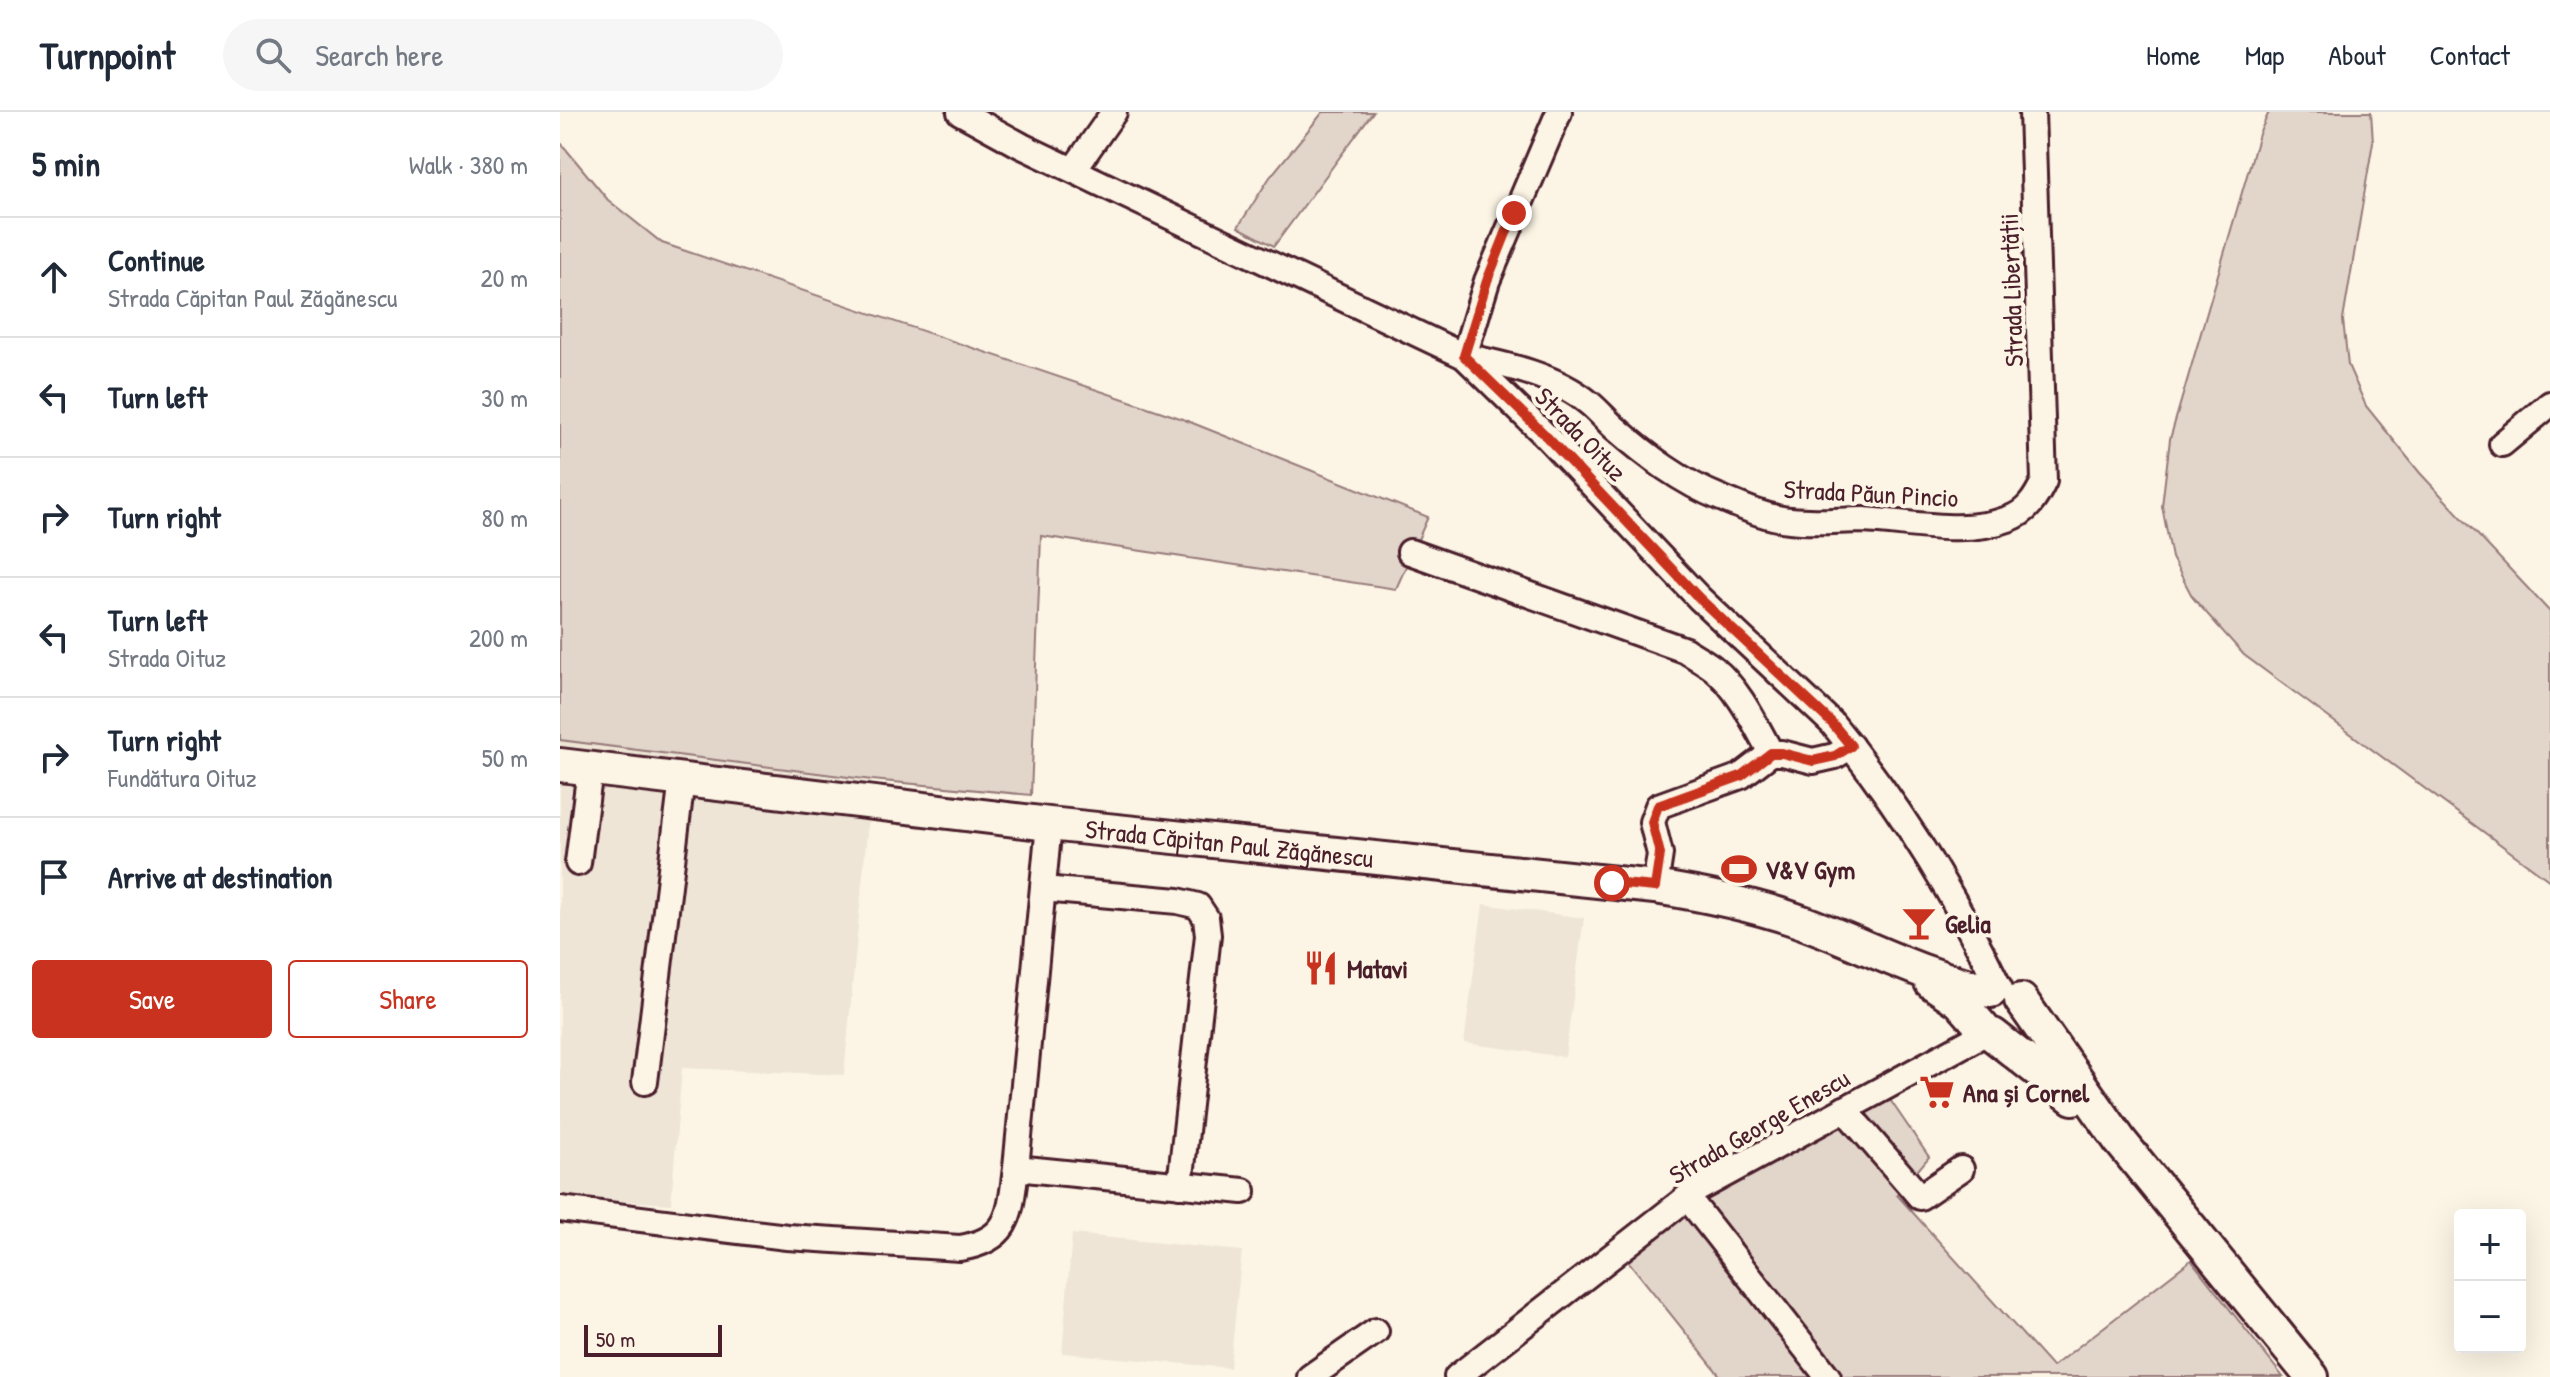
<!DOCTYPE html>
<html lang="en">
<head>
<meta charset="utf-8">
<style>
  body { margin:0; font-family:"Patrick Hand",sans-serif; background:#f6f6f7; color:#1f2937 }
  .controls { position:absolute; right:24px; bottom:24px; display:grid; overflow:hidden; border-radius:8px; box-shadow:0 8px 32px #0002 }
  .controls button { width:72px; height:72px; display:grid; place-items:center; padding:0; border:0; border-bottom:2px solid #e0e1e3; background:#fff; color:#1f2937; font:40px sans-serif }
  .scale { position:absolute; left:24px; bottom:20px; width:138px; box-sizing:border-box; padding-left:8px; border:4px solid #4a1f2b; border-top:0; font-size:22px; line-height:28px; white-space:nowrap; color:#4a1f2b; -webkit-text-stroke:6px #fcf5e5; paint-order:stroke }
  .stop { position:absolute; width:24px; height:24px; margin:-18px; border:6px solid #c8321e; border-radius:50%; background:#fff }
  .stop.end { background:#c8321e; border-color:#fff; box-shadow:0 2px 8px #0008 }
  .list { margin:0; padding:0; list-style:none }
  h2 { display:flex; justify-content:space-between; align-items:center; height:104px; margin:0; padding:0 32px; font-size:34px }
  h2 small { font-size:26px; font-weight:400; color:#747a83 }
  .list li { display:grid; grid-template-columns:52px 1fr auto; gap:24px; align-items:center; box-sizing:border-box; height:120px; padding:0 32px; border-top:2px solid #e0e1e3 }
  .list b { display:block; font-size:30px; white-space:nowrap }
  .list p { margin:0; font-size:26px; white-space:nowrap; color:#747a83 }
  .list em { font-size:26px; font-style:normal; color:#747a83 }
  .actions { display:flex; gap:16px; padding:24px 32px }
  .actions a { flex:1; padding:18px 0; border:2px solid #c8321e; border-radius:8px; text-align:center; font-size:28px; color:#c8321e }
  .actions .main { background:#c8321e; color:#fff }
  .icon { flex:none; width:44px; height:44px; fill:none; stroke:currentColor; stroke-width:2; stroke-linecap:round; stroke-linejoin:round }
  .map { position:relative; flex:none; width:1990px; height:1265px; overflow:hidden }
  header { display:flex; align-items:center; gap:48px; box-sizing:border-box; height:112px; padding:0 40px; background:#fff; border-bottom:2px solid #e0e1e3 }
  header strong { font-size:38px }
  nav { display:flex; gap:44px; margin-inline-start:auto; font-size:28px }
  .search { width:560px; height:72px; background:#f6f6f7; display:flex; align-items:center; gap:20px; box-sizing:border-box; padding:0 28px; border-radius:44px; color:#747a83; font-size:30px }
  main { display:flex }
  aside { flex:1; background:#fff }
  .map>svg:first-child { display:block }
</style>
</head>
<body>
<header>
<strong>Turnpoint</strong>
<div class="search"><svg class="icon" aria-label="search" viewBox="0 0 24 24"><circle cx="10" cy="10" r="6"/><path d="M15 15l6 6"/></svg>Search here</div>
<nav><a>Home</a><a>Map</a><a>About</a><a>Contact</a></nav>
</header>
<main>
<aside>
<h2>5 min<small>Walk · 380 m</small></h2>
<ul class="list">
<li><svg class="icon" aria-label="ahead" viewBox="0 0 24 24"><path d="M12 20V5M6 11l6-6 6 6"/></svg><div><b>Continue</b><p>Strada Căpitan Paul Zăgănescu</p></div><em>20 m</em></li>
<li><svg class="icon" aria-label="left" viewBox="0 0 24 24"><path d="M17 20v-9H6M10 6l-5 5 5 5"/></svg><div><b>Turn left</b></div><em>30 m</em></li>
<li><svg class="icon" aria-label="right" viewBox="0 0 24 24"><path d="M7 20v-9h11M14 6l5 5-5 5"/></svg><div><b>Turn right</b></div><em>80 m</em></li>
<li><svg class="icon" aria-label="left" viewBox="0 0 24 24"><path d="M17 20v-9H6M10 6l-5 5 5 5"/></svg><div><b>Turn left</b><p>Strada Oituz</p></div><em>200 m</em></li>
<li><svg class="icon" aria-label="right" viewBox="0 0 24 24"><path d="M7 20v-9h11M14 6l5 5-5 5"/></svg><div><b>Turn right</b><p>Fundătura Oituz</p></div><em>50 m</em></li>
<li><svg class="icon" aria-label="arrive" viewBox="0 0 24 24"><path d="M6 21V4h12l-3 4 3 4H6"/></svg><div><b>Arrive at destination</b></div></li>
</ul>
<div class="actions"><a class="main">Save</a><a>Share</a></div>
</aside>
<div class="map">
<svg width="1990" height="1265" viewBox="0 0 1990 1265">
  <rect width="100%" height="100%" fill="#fcf5e5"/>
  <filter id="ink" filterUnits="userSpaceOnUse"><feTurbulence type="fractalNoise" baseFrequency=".0125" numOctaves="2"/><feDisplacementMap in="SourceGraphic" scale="16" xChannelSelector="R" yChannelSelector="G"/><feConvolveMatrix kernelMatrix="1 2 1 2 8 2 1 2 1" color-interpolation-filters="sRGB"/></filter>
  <g filter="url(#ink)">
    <g fill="#eee5d7">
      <polygon points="0,628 312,668 284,963 122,956 111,1092 0,1085"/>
      <polygon points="923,792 1024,806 1005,945 904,931"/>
      <polygon points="512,1122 682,1139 670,1256 502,1241"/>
    </g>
    <g fill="#e2d5ca" stroke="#967a7a" stroke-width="2">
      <polygon points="763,0 813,0 714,134 678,115 710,65"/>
      <polygon points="1709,0 1811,0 1813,30 1783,208 1788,253 1806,294 1860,361 1990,500 1990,769 1684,543 1633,486 1612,446 1602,394 1610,327 1699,22"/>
      <polygon points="0,30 48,88 102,131 620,306 868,405 836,477 481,424 471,683 312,668 0,628"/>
      <polygon points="1324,979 1369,1045 1337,1083 1492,1255 1631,1148 1723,1265 1278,1265 1138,1087"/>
      <polygon points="1128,1097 1259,1265 1161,1265 1064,1144"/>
    </g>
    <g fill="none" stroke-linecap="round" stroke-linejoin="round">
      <g stroke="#4a1f2b" stroke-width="30">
        <g id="minor">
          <path d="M400,0L462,34L904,244L984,322L1139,486L1272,611C1338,691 1395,784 1440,877"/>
          <path d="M999,0L927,169L904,244C946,253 995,263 1029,291C1038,298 1046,308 1055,316C1087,344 1121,370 1161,386C1183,395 1207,406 1230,408C1255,411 1279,408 1303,408C1350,410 1403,424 1448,407C1467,401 1476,386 1484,369L1472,0"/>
          <polyline points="514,57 554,0"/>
          <polyline points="1942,332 1990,292"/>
          <path d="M850,440L1125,538C1134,544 1144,549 1153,556C1179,577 1195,612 1211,641"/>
          <polyline points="18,751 30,657"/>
          <polyline points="1095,775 1100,742 1092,710 1098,694 1181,664 1211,641 1222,641 1253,649 1275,644 1291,634"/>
          <polyline points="483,777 618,789 638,794 646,806 648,823 620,1073"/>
          <polyline points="85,970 122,667"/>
          <polyline points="1284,997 1360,1085 1401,1057"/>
          <polyline points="456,1056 683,1079"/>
          <polyline points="1127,1085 1268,1265"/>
          <path d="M0,1097L227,1125L400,1136C451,1128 450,1101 456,1056L489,712"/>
          <polyline points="750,1265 816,1219"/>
          <polyline points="897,1265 1138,1077 1427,920"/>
        </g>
      </g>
      <g stroke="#4a1f2b" stroke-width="38">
        <g id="major">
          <path id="s1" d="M0,653L489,712L1095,775C1146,783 1196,793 1245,811C1307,834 1366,866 1431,879"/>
          <polyline points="1371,870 1399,889 1422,915"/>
          <polyline points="1461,888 1560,1029 1752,1265"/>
          <polyline points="1433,923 1513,986"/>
        </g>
      </g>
      <use href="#minor" stroke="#fcf5e5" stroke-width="24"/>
      <use href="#major" stroke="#fcf5e5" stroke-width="32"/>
    </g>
  </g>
  <g fill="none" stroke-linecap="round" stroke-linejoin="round" filter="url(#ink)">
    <polyline stroke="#c8321e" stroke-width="10" points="954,101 927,169 904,244 984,322 1139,486 1272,611 1291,634 1275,644 1253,649 1222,641 1211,641 1181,664 1098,694 1092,710 1100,742 1095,775 1052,771"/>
  </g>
  <defs>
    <g id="stadium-bare" transform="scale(2.76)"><path d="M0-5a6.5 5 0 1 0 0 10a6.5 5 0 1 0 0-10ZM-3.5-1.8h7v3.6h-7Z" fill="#c8321e" stroke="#fcf5e5" stroke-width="2.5" paint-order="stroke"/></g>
    <g id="bar-bare" transform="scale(2.76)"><path d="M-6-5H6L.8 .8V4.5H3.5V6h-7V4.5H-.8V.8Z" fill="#c8321e" stroke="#fcf5e5" stroke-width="2.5" paint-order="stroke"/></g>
    <g id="restaurant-bare" transform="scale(2.76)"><path d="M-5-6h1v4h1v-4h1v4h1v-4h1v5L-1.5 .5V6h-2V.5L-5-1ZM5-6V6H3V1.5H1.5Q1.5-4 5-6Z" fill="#c8321e" stroke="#fcf5e5" stroke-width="2.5" paint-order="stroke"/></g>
    <g id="supermarket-bare" transform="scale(2.76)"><path d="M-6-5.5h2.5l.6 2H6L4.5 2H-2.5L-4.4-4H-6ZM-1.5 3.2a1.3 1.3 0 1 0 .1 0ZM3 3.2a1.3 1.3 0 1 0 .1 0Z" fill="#c8321e" stroke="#fcf5e5" stroke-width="2.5" paint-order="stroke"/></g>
  </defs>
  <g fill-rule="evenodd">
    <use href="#stadium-bare" x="1179" y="757"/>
    <use href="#bar-bare" x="1359" y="811"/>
    <use href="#restaurant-bare" x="761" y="856"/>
    <use href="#supermarket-bare" x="1377" y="980"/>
  </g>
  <g text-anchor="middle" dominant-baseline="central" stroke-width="8" stroke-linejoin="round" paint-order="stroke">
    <g font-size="26" fill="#4a1f2b" stroke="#fcf5e5">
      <text transform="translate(1451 178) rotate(-92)">Strada Libertății</text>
      <text transform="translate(1021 322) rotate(46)">Strada Oituz</text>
      <text transform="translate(1311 381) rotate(3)">Strada Păun Pincio</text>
      <text stroke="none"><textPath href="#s1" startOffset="674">Strada Căpitan Paul Zăgănescu</textPath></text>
      <text transform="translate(1199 1014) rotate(-30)">Strada George Enescu</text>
    </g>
    <g font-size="26" font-weight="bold" fill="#4a1f2b" stroke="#fcf5e5" text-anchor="start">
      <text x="1205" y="757">V&amp;V Gym</text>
      <text x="1385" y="811">Gelia</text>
      <text x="787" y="856">Matavi</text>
      <text x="1403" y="980">Ana și Cornel</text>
    </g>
  </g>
</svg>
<div class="controls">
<button>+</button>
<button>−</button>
</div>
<div class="scale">50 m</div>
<div class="stop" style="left:1052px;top:771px"></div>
<div class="stop end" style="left:954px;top:101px"></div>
</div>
</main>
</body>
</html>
